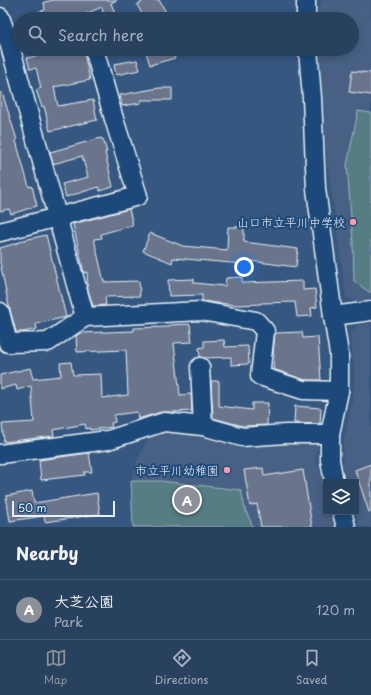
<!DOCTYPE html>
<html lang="en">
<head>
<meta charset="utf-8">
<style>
  body { margin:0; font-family:"Playpen Sans","Klee One",sans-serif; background:#304865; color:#f1f3f6 }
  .controls { position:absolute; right:12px; bottom:12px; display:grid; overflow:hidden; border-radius:0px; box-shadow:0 2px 6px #0003 }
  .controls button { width:36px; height:36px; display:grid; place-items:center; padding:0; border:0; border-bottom:1px solid #445a74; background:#28415f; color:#f1f3f6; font:20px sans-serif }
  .scale { position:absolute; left:12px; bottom:10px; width:103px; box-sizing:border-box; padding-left:4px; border:2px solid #e8f1f8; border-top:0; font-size:11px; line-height:14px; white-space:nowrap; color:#e8f1f8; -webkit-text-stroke:3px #1f4a7a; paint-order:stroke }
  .you { position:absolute; left:244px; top:267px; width:14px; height:14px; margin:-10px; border:3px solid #fff; border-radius:50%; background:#1a73e8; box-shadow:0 0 0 6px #1a73e833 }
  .badge { display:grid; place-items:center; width:26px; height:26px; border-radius:50%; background:#8c9099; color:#fff; font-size:13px; font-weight:700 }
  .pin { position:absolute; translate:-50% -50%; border:2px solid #fff; box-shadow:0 1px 4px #0006 }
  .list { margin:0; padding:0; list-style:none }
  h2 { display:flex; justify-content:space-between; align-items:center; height:52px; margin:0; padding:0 16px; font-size:17px }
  h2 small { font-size:13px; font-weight:400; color:#a5afbd }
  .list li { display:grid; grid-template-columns:26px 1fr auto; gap:12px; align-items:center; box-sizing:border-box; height:60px; padding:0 16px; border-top:1px solid #445a74 }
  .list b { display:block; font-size:15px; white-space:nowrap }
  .list p { margin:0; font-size:13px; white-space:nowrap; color:#a5afbd }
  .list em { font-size:13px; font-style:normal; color:#a5afbd }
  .icon { flex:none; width:22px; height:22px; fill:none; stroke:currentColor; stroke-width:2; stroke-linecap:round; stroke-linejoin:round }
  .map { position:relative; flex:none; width:371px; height:527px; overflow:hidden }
  .search { position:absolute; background:#28415f; box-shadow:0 2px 6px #0003; left:12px; right:12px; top:12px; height:44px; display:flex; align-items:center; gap:10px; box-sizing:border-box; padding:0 14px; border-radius:22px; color:#a5afbd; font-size:15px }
  .sheet { height:112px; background:#28415f }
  nav { display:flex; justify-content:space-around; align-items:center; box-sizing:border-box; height:56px; border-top:1px solid #445a74; background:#28415f; font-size:11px; color:#a5afbd }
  nav a { display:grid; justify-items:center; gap:2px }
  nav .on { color:#8c9099 }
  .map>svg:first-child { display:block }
</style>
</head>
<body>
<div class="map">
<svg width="371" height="527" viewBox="0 0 371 527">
  <rect width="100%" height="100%" fill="#36577f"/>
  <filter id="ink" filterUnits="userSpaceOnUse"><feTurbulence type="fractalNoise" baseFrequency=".025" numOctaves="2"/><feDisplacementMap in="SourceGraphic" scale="8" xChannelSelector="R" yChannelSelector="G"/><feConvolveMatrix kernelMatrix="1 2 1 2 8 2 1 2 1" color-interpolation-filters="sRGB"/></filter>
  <g filter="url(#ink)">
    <g fill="#466083">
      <polygon points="322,0 371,0 371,300 355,302 346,297 325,147 319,76 319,49 352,49 352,19 318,19 319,9"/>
      <polygon points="371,323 371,527 359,527 355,512 356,512 356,482 346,482 343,469 343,445 352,400 354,381 354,368 350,333 358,325"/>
      <polygon points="165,426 318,439 316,459 326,493 326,512 332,512 336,527 253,527 245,509 241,490 160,481 131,481 137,460 152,431"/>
    </g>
    <g fill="#567d84" stroke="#9fb7be">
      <polygon points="358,111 371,113 371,292 369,292 354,281 353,243 347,165"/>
      <polygon points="131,481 160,481 241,490 245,509 253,527 133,527"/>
    </g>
    <g fill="#6b748c" stroke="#e8f1f8">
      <polygon points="54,0 117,0 111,3 117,19 104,19 102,7 73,19 72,15 51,19 24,19 24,16 45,10 44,2"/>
      <polygon points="145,0 159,0 170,19 145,19 137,5"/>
      <polygon points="65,49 83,49 90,80 54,87 58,106 93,100 97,120 50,131 44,106 42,107 36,90 41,88 36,68 30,69 27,58"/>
      <polygon points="145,49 172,49 175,58 150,65"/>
      <polygon points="137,60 140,70 116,75 114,64"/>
      <polygon points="352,71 371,73 371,95 349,92"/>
      <polygon points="159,88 172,88 172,100 141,100 141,103 122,106 120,95"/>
      <polygon points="2,92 17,140 16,141 29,187 32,186 37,206 11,214 9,209 0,211 0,93"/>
      <polygon points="101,138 101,139 103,139 107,152 105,152 113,187 100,191 99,187 66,197 62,184 88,177 82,156 53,164 50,152"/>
      <polygon points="129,209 133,225 101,234 102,238 94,239 104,282 139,281 140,296 105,297 106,305 93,306 88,290 87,272 84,273 73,224"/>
      <polygon points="228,227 244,227 244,242 298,249 296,267 243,260 243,264 173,258 172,263 143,251 150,233 183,246 227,250"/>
      <polygon points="46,235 66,317 36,324 37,329 23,332 16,332 8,302 0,262 0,248 20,242 20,241"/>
      <polygon points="242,277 242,283 303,281 303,290 315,289 317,307 311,308 312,316 297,317 295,302 261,303 261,304 238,305 217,303 202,301 202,295 169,296 168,280 194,279 194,283 225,286 226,278"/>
      <polygon points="190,324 192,342 174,343 180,395 191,394 192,411 174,412 161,412 138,419 137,412 114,415 115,422 111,423 112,427 90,430 90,428 86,429 85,424 53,430 54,436 4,442 2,424 34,422 31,386 17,390 16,385 0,389 0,375 30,368 33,379 61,376 60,363 71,362 73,375 101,374 102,398 128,395 126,350 77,352 76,336 80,333 134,331 134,328 169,327 169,325"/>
      <polygon points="302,332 303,338 318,337 321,380 305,380 273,369 274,354 273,354 275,333"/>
      <polygon points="224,340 225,347 248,346 249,364 231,365 231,357 205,358 200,357 199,348 204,347 204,341"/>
      <polygon points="211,381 219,381 219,406 252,410 252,403 268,403 267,425 243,426 213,418"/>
      <polygon points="295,406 321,408 320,424 294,423"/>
      <polygon points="89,453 92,472 84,472 85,475 41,480 39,460"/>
      <polygon points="371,464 371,512 369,512 355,470"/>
      <polygon points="263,468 264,476 303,470 312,527 261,527 257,504 250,506 244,470"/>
      <polygon points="32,491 34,503 97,493 100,514 45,522 44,516 10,521 6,496"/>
    </g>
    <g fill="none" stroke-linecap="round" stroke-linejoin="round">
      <g stroke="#e8f1f8" stroke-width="21">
        <g id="minor">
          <polyline points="306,0 306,19"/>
          <polyline points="0,17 10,46 85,317"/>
          <polyline points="308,49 312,98 316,189 333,316 339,354 339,391 330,434 330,460 334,482"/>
          <polyline points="0,232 138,196 114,119 94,49"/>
          <polyline points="0,312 8,343 48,342 85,317 201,311 256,321 265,331 260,376 303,390 339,391"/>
          <polyline points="333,316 371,311"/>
          <polyline points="200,367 203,426"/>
          <polyline points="0,454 108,440 164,422 203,426 242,437 286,434 330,434"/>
          <polyline points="342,512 346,527"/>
        </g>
      </g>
      <use href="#minor" stroke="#1f4a7a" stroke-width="18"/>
    </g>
  </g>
  <g fill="#ff9aa2" stroke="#1f4a7a" stroke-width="1.5">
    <circle cx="353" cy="222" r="4"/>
    <circle cx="227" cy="470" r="4"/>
  </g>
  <g text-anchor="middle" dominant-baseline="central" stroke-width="4" stroke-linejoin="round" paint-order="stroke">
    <g font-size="12" fill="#e8f1f8" stroke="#1f4a7a" text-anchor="end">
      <text x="345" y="222">山口市立平川中学校</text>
      <text x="219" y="470">市立平川幼稚園</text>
    </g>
  </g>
</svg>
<div class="controls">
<button><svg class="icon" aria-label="layers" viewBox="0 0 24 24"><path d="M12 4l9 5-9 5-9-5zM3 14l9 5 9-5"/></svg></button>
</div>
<div class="scale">50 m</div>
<div class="you"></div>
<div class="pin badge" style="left:187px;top:500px">A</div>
<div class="search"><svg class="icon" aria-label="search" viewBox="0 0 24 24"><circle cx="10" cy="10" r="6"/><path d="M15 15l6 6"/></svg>Search here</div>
</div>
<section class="sheet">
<h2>Nearby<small></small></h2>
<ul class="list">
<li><span class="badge">A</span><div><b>大芝公園</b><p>Park</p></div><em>120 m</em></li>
</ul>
</section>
<nav>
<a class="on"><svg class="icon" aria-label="map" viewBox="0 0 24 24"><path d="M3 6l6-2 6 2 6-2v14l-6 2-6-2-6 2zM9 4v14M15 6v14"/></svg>Map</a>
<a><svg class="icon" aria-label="directions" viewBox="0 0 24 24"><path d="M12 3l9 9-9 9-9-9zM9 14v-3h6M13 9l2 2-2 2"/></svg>Directions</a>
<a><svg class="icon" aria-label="saved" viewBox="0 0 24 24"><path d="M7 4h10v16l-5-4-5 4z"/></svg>Saved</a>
</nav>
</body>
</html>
